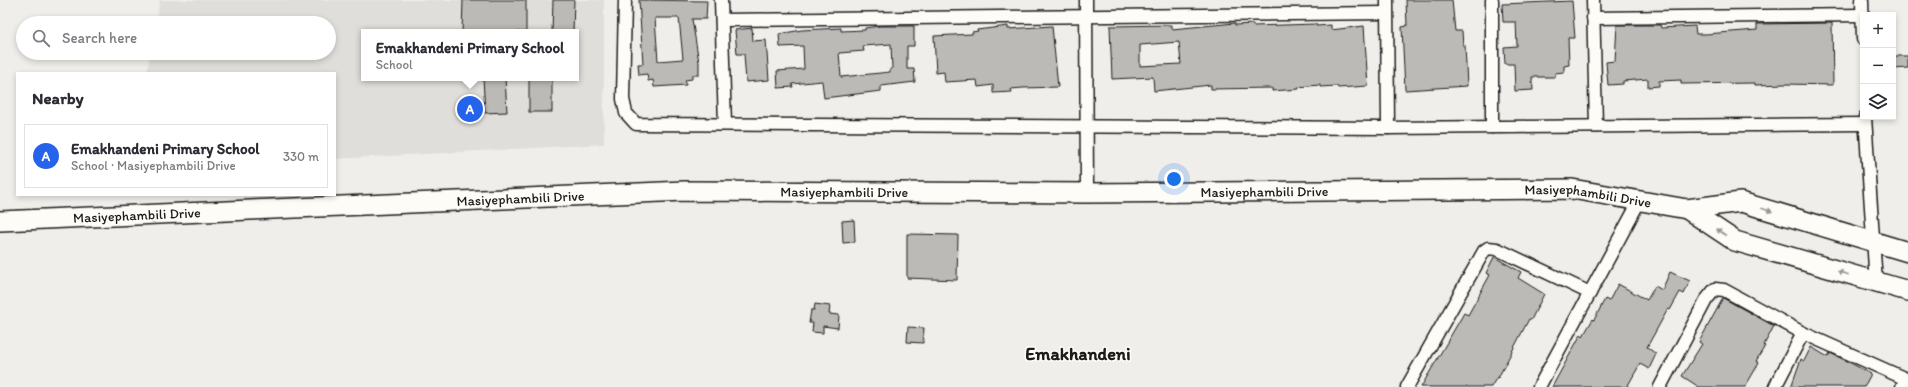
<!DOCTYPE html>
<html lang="en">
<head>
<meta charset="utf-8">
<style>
  body { margin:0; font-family:Itim,sans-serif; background:#f7f7f7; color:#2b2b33 }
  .controls { position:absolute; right:12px; top:12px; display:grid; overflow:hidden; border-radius:0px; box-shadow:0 2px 6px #0003 }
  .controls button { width:36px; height:36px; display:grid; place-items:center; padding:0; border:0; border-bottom:1px solid #e1e1e2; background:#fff; color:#2b2b33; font:20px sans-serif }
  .you { position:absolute; left:1174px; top:179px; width:14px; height:14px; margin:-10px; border:3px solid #fff; border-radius:50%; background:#1a73e8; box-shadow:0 0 0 6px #1a73e833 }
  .badge { display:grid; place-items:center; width:26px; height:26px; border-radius:50%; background:#2563eb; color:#fff; font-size:13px; font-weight:700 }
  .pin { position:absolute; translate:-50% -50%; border:2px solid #fff; box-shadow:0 1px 4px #0006 }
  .popup { position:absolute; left:361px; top:29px; width:218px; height:52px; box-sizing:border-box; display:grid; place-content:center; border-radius:0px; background:#fff; filter:drop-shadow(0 1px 3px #0005); font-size:13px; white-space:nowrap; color:#7c7c81 }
  .popup b { font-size:15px; color:#2b2b33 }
  .popup::after { content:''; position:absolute; left:50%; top:100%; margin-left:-8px; border:8px solid transparent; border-top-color:#fff }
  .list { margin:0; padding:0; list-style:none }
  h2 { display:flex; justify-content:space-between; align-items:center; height:52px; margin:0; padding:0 16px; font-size:17px }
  h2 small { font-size:13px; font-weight:400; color:#7c7c81 }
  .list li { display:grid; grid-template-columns:26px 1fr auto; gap:12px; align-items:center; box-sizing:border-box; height:64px; margin:0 8px 8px; padding:0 8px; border:1px solid #e1e1e2; border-radius:0px }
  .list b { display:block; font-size:15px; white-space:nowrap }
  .list p { margin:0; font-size:13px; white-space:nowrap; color:#7c7c81 }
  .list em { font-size:13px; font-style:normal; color:#7c7c81 }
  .icon { flex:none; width:22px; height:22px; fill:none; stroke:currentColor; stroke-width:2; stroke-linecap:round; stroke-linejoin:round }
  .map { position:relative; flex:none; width:1908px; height:387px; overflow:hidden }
  .search { position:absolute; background:#fff; box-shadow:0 2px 6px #0003; left:16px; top:16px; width:320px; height:44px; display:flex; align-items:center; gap:10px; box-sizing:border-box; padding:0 14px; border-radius:22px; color:#7c7c81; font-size:15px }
  .panel { position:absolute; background:#fff; box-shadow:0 2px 6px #0003; left:16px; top:72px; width:320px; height:124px; border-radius:0px }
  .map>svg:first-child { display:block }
</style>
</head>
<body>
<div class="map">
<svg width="1908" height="387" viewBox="0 0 1908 387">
  <rect width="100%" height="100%" fill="#f0eeea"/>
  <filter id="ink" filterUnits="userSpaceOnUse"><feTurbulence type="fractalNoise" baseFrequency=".025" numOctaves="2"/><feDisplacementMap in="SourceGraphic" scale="8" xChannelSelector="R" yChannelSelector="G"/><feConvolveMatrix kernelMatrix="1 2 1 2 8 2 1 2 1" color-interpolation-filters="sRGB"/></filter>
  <g filter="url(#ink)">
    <path fill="#e0deda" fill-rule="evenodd" d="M160,0H604V144L335,159V73H147L150,53H329V23H156ZM364,32H576V78H364Z"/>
    <g fill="#bbbab6" stroke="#1c1c1c" fill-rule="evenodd">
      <polygon points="463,0 526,0 526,32 462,32"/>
      <polygon points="553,0 574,0 573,32 552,32"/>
      <path d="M639,0L707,1L706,19H692L699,62V75H692V79L685,80L686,85L654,87L653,80L648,81L647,74L639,75L638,64H643ZM655,18H679L683,59L658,61Z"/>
      <polygon points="1406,0 1452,0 1455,31 1462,31 1463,46 1465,45 1467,86 1405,90 1402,27 1407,26"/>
      <polygon points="1572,1 1575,38 1568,38 1569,65 1564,66 1564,72 1555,73 1555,77 1532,77 1533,90 1515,91 1514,64 1505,64 1504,47 1517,46 1516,22 1503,22 1502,4"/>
      <path d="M1235,23V25L1253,24V26L1316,24V26L1331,25V30L1364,26L1368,86L1338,88L1337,86L1320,87V85L1298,87L1299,89L1272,91V88L1211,89V85L1154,91L1153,77L1112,79L1110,26L1172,25V29ZM1179,42L1181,64L1140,66V45Z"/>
      <polygon points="1832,23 1833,85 1785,84 1755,85 1755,83 1681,84 1681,80 1659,81 1659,86 1648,87 1648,79 1623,81 1623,84 1608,85 1606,62 1615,61 1617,25 1660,25 1661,28 1695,26 1696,34 1706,34 1757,30 1757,24"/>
      <path d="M880,26H914V46H907V69H914L915,82L881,86V91L824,98L822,81L792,84L793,87L778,88L777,71L804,69L803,46L780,47L779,34L802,30L841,28V31L865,30V28ZM891,44L892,69H890V72L841,77L839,53L864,51L863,46Z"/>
      <polygon points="1008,26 1008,29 1052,26 1058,87 1023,88 1011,89 1012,92 993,93 993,85 978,87 977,80 945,82 944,72 936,73 934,36 972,34 972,32 978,31 977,30"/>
      <polygon points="752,28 753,41 766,40 769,80 746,82 744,54 737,54 735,30"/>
      <polygon points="1893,56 1908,56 1908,68 1893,69"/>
      <polygon points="483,78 505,78 507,112 485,113"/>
      <rect x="529" y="78" width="23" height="34"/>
      <polygon points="854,220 855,242 843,243 842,221"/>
      <polygon points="907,234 958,235 957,280 907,278"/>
      <polygon points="1494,257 1521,272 1518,278 1544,294 1531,320 1529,319 1498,378 1497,377 1491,387 1421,387 1464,313 1468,315 1490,275 1486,273"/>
      <polygon points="1670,272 1690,281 1684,294 1680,292 1670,310 1668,309 1647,347 1656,354 1649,369 1640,364 1627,387 1552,387 1581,334 1583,336 1593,319 1594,320 1605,299 1609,301 1618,284 1647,300 1655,286 1662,290"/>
      <polygon points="1723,298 1774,326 1764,345 1765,346 1756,361 1759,363 1745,387 1699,387 1682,376 1702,344 1699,342"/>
      <polygon points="815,304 830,306 829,314 839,315 838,328 823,326 823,333 812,332 813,323 809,323 811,310 814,310"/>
      <polygon points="908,327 924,328 923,343 907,342"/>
      <polygon points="1811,347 1828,357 1830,353 1847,361 1871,374 1864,387 1791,387 1801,359 1804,361"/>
    </g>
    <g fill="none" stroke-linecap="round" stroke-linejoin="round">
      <g stroke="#1c1c1c" stroke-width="15">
        <g id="street">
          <polyline points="625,0 623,99 626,113 636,124 1388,128 1865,124"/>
          <polyline points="721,0 725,124"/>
          <polyline points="1086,0 1087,193"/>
          <polyline points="1387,0 1388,128"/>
          <polyline points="1492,0 1492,127"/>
          <polyline points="1593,0 1596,126"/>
          <polyline points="1862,0 1863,39"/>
          <polyline points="1593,18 1862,15"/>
          <polyline points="722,20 1387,13"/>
          <polyline points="1865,117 1876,283"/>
          <polyline points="1407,387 1484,251 1488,248 1497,249 1590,293"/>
          <polyline points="1539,387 1640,200"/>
          <polyline points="1660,387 1706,300 1715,289 1724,290 1803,333 1906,379 1902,387"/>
          <polyline points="1775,387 1803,333"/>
        </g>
      </g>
      <g stroke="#1c1c1c" stroke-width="22">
        <g id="primary">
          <polyline points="1687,209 1735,241 1908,291"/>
          <path id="s1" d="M0,221L684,191L1087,193L1572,189L1687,209L1741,202L1908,252"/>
        </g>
      </g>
      <use href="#street" stroke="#fdfcf7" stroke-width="12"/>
      <use href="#primary" stroke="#fdfcf7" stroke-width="19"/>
    </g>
    <defs><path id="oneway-solid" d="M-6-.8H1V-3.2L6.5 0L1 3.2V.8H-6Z"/></defs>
    <g fill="#989794">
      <use href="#oneway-solid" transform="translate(1767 210) rotate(17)"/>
      <use href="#oneway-solid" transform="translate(1721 232) rotate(-146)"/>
      <use href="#oneway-solid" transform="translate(1843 273) rotate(-163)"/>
    </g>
  </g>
  <g text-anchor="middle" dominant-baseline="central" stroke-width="3" stroke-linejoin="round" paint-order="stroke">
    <g font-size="14" fill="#1c1c1c" stroke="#fdfcf7">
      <text stroke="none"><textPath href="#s1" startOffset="1265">Masiyephambili Drive</textPath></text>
      <text stroke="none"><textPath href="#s1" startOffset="845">Masiyephambili Drive</textPath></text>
      <text stroke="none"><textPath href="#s1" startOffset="1589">Masiyephambili Drive</textPath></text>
      <text stroke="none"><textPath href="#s1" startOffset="521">Masiyephambili Drive</textPath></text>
      <text stroke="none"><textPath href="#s1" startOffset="137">Masiyephambili Drive</textPath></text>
    </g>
    <g font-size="18" font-weight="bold" fill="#1c1c1c" stroke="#fdfcf7">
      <text x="1078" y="354">Emakhandeni</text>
    </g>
  </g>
</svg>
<div class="controls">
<button>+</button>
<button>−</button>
<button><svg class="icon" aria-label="layers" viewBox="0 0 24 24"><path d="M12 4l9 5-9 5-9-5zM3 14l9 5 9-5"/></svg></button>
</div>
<div class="you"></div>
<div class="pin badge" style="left:470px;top:109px">A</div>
<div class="popup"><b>Emakhandeni Primary School</b>School</div>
<div class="search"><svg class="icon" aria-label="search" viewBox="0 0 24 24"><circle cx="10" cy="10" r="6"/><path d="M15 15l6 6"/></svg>Search here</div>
<section class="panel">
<h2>Nearby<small></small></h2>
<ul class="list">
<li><span class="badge">A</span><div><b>Emakhandeni Primary School</b><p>School · Masiyephambili Drive</p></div><em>330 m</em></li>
</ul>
</section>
</div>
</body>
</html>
